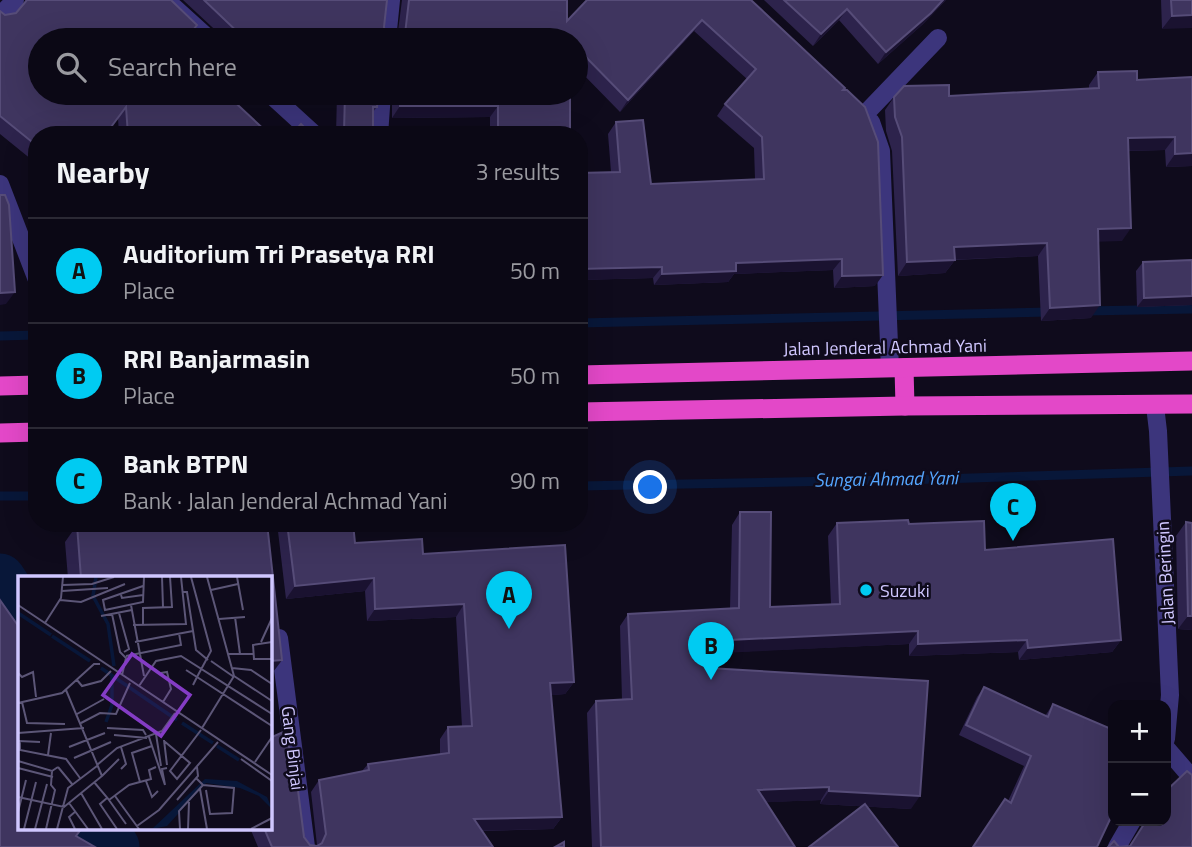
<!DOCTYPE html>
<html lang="en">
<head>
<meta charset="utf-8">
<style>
  body { margin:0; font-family:"Titillium Web",sans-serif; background:#191622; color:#f1f3f6 }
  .controls { position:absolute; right:21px; bottom:21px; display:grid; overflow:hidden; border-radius:14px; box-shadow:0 7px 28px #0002 }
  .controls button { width:63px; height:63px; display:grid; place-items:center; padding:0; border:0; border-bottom:2px solid #2b2934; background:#0b0815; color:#f1f3f6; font:35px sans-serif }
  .you { position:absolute; left:651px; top:488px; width:24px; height:24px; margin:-18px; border:5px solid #fff; border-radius:50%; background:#1a73e8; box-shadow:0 0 0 10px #1a73e833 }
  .badge { display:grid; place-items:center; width:46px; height:46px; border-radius:50%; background:#00cbf2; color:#111; font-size:23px; font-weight:700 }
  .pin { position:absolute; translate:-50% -58px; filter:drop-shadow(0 2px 4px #0008) }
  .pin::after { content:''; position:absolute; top:37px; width:24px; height:21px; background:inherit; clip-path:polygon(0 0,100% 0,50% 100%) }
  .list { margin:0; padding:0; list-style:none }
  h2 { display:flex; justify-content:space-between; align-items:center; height:91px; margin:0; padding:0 28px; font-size:30px }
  h2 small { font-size:23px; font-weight:400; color:#9a9aa0 }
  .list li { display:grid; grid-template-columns:46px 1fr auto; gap:21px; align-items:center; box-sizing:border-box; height:105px; padding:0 28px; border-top:2px solid #2b2934 }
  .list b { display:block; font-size:26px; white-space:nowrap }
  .list p { margin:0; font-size:23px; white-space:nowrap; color:#9a9aa0 }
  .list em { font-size:23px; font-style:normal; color:#9a9aa0 }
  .icon { flex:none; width:38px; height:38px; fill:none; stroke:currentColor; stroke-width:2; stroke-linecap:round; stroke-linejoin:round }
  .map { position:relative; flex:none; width:1192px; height:847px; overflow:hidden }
  .search { position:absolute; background:#0b0815; box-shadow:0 7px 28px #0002; left:28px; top:28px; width:560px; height:77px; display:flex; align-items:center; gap:18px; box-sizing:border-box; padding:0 24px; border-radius:38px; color:#9a9aa0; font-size:26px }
  .panel { position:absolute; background:#0b0815; box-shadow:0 7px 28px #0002; left:28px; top:126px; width:560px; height:406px; border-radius:28px }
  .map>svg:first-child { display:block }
</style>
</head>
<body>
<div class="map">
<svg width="1192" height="847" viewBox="0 0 1192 847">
  <rect width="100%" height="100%" fill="#0f0b1c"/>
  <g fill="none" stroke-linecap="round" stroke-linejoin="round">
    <g stroke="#081739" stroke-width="9">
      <polyline points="1085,311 1192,309"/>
      <polyline points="579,323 1050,312"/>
      <polyline points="0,336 37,335"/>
      <polyline points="579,486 941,479 1192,471"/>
      <polyline points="0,496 37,496"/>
    </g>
    <g stroke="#081739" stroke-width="51">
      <polyline points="0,579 19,608"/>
      <polyline points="101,828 114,847"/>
    </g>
    <g stroke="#3c357c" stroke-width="18">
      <polyline points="166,0 210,40"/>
      <polyline points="0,16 15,0"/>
      <polyline points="387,40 391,0"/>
      <polyline points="269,93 315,135"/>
      <polyline points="867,112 938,38"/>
      <polyline points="871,122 881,151 890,368"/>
      <polyline points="379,135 382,93"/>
      <polyline points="0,184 37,280"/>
      <polyline points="1155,406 1158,431 1170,695 1166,739"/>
      <polyline points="279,638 306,847"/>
      <polyline points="1166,748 1192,778"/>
      <polyline points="1117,847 1132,821"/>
    </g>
    <g stroke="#e348c8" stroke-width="19">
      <polyline points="904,368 905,406"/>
      <polyline points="579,375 1192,361"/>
      <polyline points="0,386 37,385"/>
      <polyline points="579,412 905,406 1192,404"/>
      <polyline points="0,433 37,432"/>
    </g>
  </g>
  <g fill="#2d234c">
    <polygon points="25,0 171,0 40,40 225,93 270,135 119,135 118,118 37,135 37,164 0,134 0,11 5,15 16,13 25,2"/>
    <polygon points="183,0 387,0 384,27 385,34 393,40 397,39 402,0 567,0 567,21 751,0 844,90 875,286 834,288 833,270 734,274 728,282 654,285 653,278 579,280 579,173 611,172 608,134 616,122 651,184 755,179 754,148 717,116 725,104 747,79 694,31 620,112 576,67 576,40 226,40"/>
    <polygon points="764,0 946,0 923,24 878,64 839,20 813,46"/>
    <polygon points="1161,0 1192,0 1162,29"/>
    <polygon points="1098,72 1137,80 1192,77 1192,166 1166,167 1165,150 1129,151 1122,241 1098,241 1091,318 1041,321 1038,256 955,260 945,273 898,276 892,151 886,131 885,110 894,97 949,96 1089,89 1089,85"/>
    <polygon points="286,93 300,93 294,100"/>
    <polygon points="337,93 378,93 377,107 373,112 373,133 371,135 336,135"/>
    <polygon points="392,93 570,93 570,135 490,135 490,117 392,118"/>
    <polygon points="1192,260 1192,305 1137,307 1136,271 1143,262"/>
    <polygon points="740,512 770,607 831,604 828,536 837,523 909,524 985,550 1121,640 1112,652 1019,660 1018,652 909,656 909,644 709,653 709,668 911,809 820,804 821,800 766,802 795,847 592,847 587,713 596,701 622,700 620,626 628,614 730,609 732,525"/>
    <polygon points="1186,522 1192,630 1178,629 1176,536"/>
    <polygon points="95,523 267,523 282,660 270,676 270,578 68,578 65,542 77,525"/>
    <polygon points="277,523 353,523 355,543 423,554 574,682 565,694 551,695 562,817 553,829 482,831 493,847 258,847 250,828 270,828 304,837 310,845 317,845 311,792 319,780 362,771 368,764 440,754 440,739 448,727 462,727 456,617 367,621 365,591 286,599"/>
    <polygon points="984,687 1045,716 1053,704 1109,728 1113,722 1113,813 1097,847 1008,801 1024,766 959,735 977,697"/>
  </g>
  <g fill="#1a1230">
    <polygon points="943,0 946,0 923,24 878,64 886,52"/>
    <polygon points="847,9 839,20 813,46 821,34"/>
    <polygon points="1192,15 1192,28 1162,29 1172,16"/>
    <polygon points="702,20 694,31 620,112 628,100"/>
    <polygon points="400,106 498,106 490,117 392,118"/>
    <polygon points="344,133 373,133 371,135 343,135"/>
    <polygon points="1175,137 1165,150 1119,151 1128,138"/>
    <polygon points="1192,153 1192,166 1166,167 1175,154"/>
    <polygon points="1131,228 1122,241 1089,242 1098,229"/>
    <polygon points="1047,243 1038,256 945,260 954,247"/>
    <polygon points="842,259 833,270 734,274 728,282 654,285 662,274 736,263"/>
    <polygon points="955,260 945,273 898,276 907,262"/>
    <polygon points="662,267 653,278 579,280 579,269"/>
    <polygon points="883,275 875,286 834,288 842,276"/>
    <polygon points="15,292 6,304 0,305 0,293"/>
    <polygon points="1192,296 1192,305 1137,307 1144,298"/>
    <polygon points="1100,305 1091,318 1041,321 1050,308"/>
    <polygon points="374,578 365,591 286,599 295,586"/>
    <polygon points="464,604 456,617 367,621 375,609"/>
    <polygon points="1188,616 1192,616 1192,630 1178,629"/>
    <polygon points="918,631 909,644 700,654 709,641"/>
    <polygon points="1027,640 1018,652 909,656 918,644"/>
    <polygon points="1121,640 1112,652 1019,660 1028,648"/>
    <polygon points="282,660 270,676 270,661"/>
    <polygon points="574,682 565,694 541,696 550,683"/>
    <polygon points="829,787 821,800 749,803 758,790"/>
    <polygon points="829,791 920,796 911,809 820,804"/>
    <polygon points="562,817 553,829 465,831 474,819"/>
  </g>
  <g fill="#3f355f" stroke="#564c78" stroke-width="2">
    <polygon points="27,0 171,0 197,25 185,40 40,40 40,93 225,93 270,135 128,135 126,107 105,135 37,135 37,146 0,116 0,11 5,15 16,13"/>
    <polygon points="204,0 387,0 384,27 385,34 393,40 400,38 405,34 409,0 567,0 567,21 587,0 751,0 845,88 843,90 847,90 865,107 878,142 883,275 842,276 842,259 736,263 736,271 662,274 662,267 579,269 579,173 620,172 616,122 643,120 651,184 764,179 762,137 725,104 756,69 702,20 628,100 576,47 576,40 246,40"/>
    <polygon points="784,0 943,0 931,13 886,52 847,9 821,34"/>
    <polygon points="1171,0 1192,0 1192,15 1172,16"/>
    <polygon points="1137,71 1137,80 1192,77 1192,153 1175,154 1175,137 1128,138 1131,228 1098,229 1100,305 1050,308 1047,243 954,247 955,260 907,262 902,137 895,117 894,97 904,86 949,85 949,96 1099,88 1098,72"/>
    <polygon points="345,93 378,93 377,107 373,107 373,133 344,133"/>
    <polygon points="400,93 570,93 570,135 498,135 498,106 400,106"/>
    <polygon points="301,124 312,135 291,135"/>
    <polygon points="0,195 5,195 9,205 15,292 0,293"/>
    <polygon points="1192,260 1192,296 1144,298 1143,262"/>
    <polygon points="740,512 771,512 770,607 840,604 837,523 908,520 909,524 984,521 985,550 1113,539 1121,640 1028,648 1027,640 918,644 918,631 709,641 709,668 928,681 920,796 829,791 829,787 758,790 795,847 601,847 596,701 632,699 628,614 739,608"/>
    <polygon points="1186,522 1192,523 1192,616 1188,616"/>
    <polygon points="95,523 267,523 282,660 270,661 270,578 81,578 77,525"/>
    <polygon points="287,523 353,523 355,543 422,539 423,554 565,545 574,682 550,683 562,817 474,819 493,847 272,847 264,828 270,828 270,738 283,732 294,759 304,837 310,845 317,846 322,843 326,834 319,780 369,770 368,764 449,753 448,727 472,726 464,604 375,609 374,578 295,586"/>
    <polygon points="0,600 19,627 19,828 82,828 76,836 95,847 0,847"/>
    <polygon points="984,687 1048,717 1053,704 1111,729 1113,724 1113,813 1097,847 973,847 1005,799 1011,803 1031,756 966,725"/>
    <polygon points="1187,771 1192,775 1192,847 1119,847 1130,846 1146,821 1166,821 1166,791"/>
    <polygon points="865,804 898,847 809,847"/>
    <polygon points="1114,841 1119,847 1108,847"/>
    <polygon points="564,842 564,847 555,847"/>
  </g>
  <circle fill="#00cbf2" stroke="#0f0b1c" stroke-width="2.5" cx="866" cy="590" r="7"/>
  <g text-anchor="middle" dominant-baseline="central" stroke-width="5" stroke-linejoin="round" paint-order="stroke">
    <g font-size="18" fill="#d0c7ff" stroke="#0f0b1c">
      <text transform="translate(885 347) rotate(-1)">Jalan Jenderal Achmad Yani</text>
      <text transform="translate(1165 573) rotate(-93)">Jalan Beringin</text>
      <text transform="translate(293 748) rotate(83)">Gang Binjai</text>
    </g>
    <g font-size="18" fill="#d0c7ff" stroke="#0f0b1c" text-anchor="start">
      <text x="880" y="590">Suzuki</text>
    </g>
    <g font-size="19" font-style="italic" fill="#55a6ff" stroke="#0f0b1c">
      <text transform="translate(886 478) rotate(-1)">Sungai Ahmad Yani</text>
    </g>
  </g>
  <g transform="translate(18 576)">
    <rect width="254" height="254" fill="#0f0b1c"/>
    <path d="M187,203L219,205L249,221L254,233L241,220L222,212L188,207L149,250L134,253Z" fill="#081739"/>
    <path fill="none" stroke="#081739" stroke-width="3.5" d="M78,1L75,20L90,48L96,90M0,37L33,59M34,60L72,85M83,92L159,144M88,146L94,129V101M164,147L195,167M199,170L221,184"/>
    <path fill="none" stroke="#5c5677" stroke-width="2" d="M144,1L145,31M173,1L193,75L179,101L254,150M189,1L216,100M219,1L225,34M45,9L74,8L96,1M125,10L85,24L87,34L125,26L126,1M193,14L220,8M44,15L90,12M165,16H169L178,74L190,84M103,19L104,22L125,19M42,24L63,26L107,8M0,29L254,199M113,29L126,100M101,37L111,73L106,76M94,38L102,76L108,82L104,99M83,40L114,34M217,41L222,78M201,43L227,41M27,47L43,22L45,1M115,49L168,48L163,1M125,49V32L154,31L152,1M117,66L175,55M243,66L254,42M254,66L235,69L236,83H254M210,78H235M108,80L163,69L161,57M193,85L216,101M214,92L233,94L254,108M168,94L179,101L175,109M0,97L4,101L15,96L18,121M143,97L149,96L153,113L145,126M216,100L254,125M59,104L64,110L83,105L93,95M121,110L138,85L163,80L254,138M4,126L9,147L47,148M0,127L44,117L76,88H82M59,138L86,123M63,147L82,137L98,138L112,107M89,152L125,154L128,159M184,152L216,100M0,157L66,152M138,158L143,190M96,159L129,162M131,161L147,209M146,164L149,189M1,165L22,166M2,165V174L48,183L62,202M146,165L172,187L159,203L152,195L155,191M51,171L87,157M103,171L108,188L103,193M30,179L33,157M56,182L93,166M223,183L254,205M0,185L34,195L40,191M237,186L254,161M79,189L99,172L144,155L157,137M40,191L54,208M155,191L183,154M0,192L35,201M84,200L101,183M178,202L185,209L216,212L214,237L192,238L188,214M128,205L134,221L140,215M76,206L91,224L111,209L133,203L131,194L138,191M122,206L114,177L134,170M147,209L144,193L149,192M182,213L189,253M63,217L84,253M97,220L121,253M0,221L46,231L84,200L48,114M89,222L82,228L99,253M91,224L108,248M159,224L180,200L179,191M51,227L70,253M0,236L8,204M119,250L141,234L200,166M6,253L18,206M17,253L29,208M28,253L37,214L33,209L34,195M39,253L50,212L79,190M57,253L51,241L58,235M162,253L161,235L185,209M170,253L171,226M233,253L254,242"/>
    <path fill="#843cc5" fill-opacity="0.15" stroke="#843cc5" stroke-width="3.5" d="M114,78L172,119L143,160L85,119Z"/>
    <rect width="254" height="254" fill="none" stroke="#d0c7ff" stroke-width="3.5"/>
  </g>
</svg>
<div class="controls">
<button>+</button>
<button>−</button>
</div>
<div class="you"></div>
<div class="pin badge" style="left:509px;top:629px">A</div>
<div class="pin badge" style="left:711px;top:680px">B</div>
<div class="pin badge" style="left:1013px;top:541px">C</div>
<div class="search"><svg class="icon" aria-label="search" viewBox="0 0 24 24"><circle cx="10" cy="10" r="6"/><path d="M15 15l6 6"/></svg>Search here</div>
<section class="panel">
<h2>Nearby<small>3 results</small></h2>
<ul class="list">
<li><span class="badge">A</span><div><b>Auditorium Tri Prasetya RRI</b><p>Place</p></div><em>50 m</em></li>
<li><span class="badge">B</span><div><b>RRI Banjarmasin</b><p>Place</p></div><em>50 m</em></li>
<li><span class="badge">C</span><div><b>Bank BTPN</b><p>Bank · Jalan Jenderal Achmad Yani</p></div><em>90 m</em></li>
</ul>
</section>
</div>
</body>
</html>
